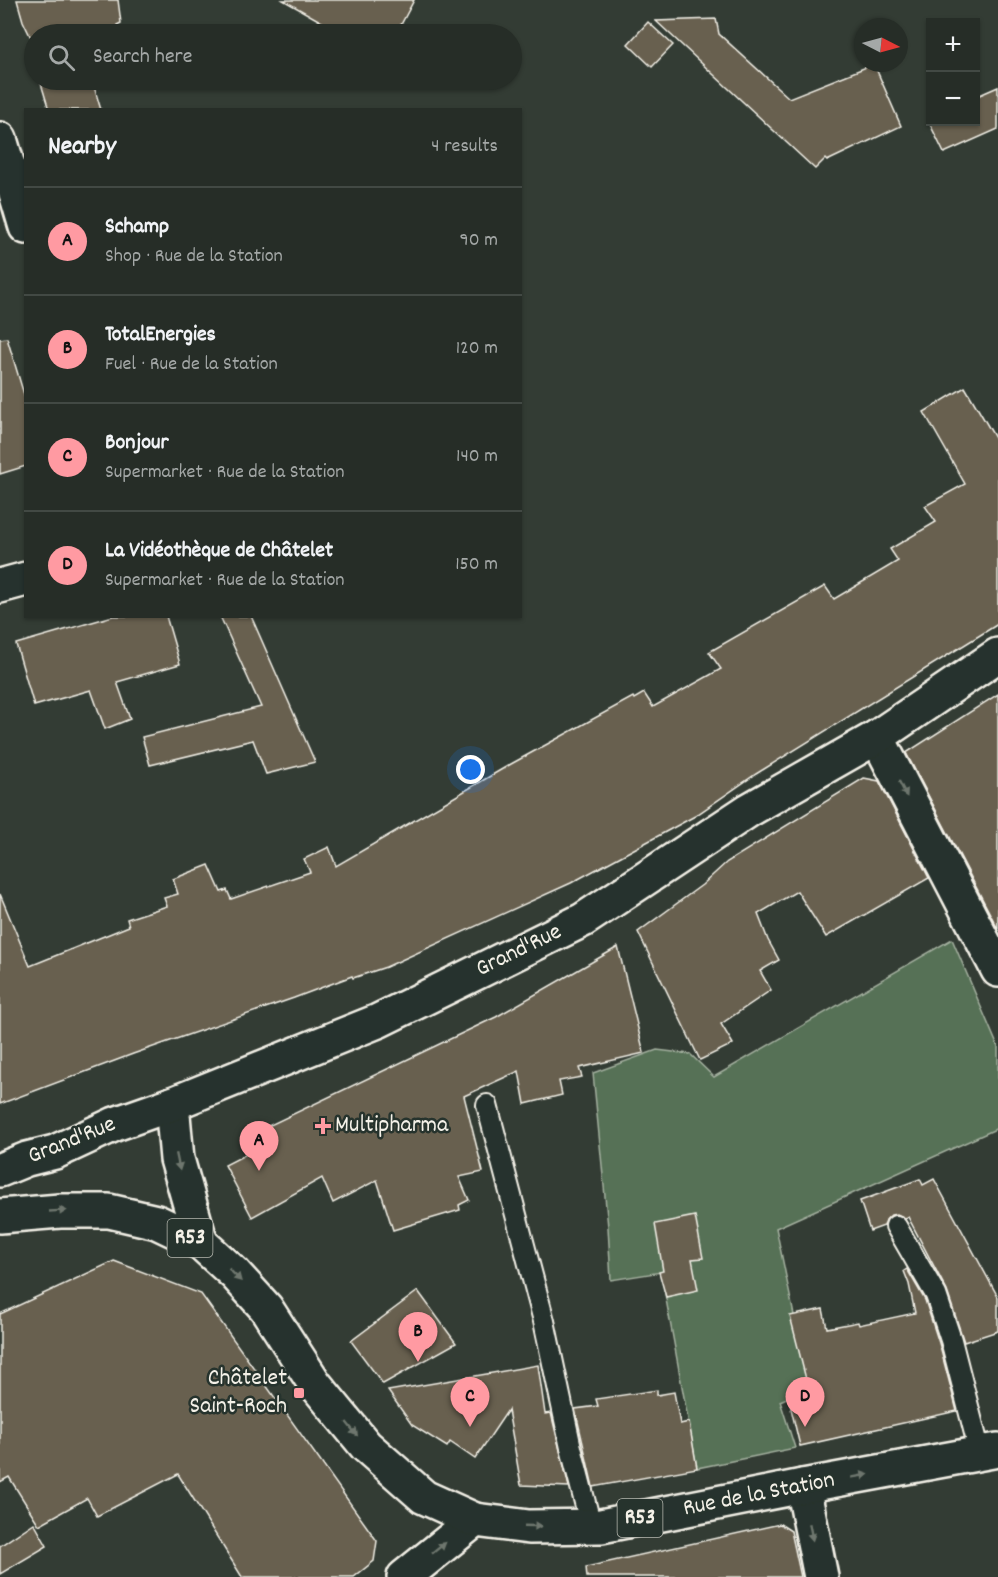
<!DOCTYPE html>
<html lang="en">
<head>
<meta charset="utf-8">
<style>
  body { margin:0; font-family:Dekko,sans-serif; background:#2e352f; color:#f1f3f6 }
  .controls { position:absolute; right:18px; top:18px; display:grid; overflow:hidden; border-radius:0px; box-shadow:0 2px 4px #0004 }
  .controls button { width:54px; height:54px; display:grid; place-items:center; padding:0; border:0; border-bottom:2px solid #424944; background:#262d27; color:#f1f3f6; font:30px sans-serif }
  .compass { position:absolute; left:854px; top:18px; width:54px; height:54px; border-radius:50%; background:#262d27; box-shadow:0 2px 4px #0004; rotate:96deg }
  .you { position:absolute; left:471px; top:770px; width:21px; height:21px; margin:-15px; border:4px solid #fff; border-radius:50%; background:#1a73e8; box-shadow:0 0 0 9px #1a73e833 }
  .badge { display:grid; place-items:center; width:39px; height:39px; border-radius:50%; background:#ff9aa2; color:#111; font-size:20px; font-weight:700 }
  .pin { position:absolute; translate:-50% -50px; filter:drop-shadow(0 2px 3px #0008) }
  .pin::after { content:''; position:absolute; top:32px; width:21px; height:18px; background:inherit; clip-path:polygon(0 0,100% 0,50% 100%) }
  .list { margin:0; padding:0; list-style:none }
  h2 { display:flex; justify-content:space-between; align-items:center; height:78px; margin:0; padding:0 24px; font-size:26px }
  h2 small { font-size:20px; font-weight:400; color:#a4a8a7 }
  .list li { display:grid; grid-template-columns:39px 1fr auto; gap:18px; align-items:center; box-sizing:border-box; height:108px; padding:0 24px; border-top:2px solid #424944 }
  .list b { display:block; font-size:22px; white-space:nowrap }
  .list p { margin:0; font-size:20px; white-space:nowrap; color:#a4a8a7 }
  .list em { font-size:20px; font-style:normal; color:#a4a8a7 }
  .icon { flex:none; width:33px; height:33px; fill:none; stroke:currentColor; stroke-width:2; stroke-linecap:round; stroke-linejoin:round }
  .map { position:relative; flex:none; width:998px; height:1577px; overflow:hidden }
  .search { position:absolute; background:#262d27; box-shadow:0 2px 4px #0004; left:24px; top:24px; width:498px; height:66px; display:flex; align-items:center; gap:15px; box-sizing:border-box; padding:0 21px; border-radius:33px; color:#a4a8a7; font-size:22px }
  .panel { position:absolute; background:#262d27; box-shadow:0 2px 4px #0004; left:24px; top:108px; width:498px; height:510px; border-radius:0px }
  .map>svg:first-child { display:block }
</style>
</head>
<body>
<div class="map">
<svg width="998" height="1577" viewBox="0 0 998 1577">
  <rect width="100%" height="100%" fill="#333c34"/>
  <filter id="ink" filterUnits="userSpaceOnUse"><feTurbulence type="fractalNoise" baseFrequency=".0167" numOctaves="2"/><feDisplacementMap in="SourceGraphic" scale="12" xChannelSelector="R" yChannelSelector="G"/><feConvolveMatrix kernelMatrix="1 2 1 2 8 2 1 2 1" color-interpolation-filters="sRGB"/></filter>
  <g filter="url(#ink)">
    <polygon fill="#567157" stroke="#a5b1a0" stroke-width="1.5" points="952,939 998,1047 998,1128 776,1228 809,1388 780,1401 795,1448 697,1468 661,1272 611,1280 608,1227 593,1073 657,1050 690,1054 714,1077"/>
    <g fill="#676050" stroke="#f4f1e8" stroke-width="1.5">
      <polygon points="17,0 118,0 121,23 117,25 120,34 34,34 34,59 30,43 33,42 23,21"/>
      <polygon points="283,0 414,0 396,34 343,34"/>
      <polygon points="716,19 719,34 789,98 874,64 901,126 827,161 825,159 815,169 656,21"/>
      <polygon points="648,22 673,45 652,67 628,44"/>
      <polygon points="40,80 92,80 101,110 49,110"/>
      <polygon points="998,87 998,129 944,153 928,120 930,119 930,122 975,122 975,97"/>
      <polygon points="7,338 26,401 26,466 0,474 0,339"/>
      <polygon points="965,387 998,443 998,624 756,774 695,816 571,883 386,967 353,978 352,976 294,998 133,1054 0,1104 0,894 30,966 129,926 127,919 167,906 164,898 178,894 173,879 209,865 221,892 227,890 231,899 310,872 304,859 329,847 336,866 511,764 633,697 634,699 644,693 653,707 721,669 709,652 825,586 834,599 898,561 890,549 936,522 925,506 965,484 924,412"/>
      <polygon points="113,616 166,616 180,664 117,682 130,719 105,729 91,690 34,706 16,644"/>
      <polygon points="220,616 251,616 315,762 266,774 253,740 150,765 142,737 261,707"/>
      <polygon points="998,694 998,929 906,753"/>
      <polygon points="864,778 879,781 929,878 826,937 797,891 758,914 768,940 779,960 760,971 771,990 721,1024 733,1044 700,1060 638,932 702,885 727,862"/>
      <polygon points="618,947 644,1053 579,1068 582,1077 559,1081 562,1095 525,1104 519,1071 464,1096 483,1172 459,1177 469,1200 459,1205 460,1210 393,1230 377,1180 333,1203 322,1178 252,1217 225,1165 272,1141 266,1127 496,1017"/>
      <polygon points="920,1179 923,1185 934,1179 998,1297 998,1331 964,1342 947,1291 908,1217 905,1218 897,1214 891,1215 886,1220 884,1226 870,1231 860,1201"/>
      <polygon points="695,1216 703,1258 692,1259 698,1290 666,1297 659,1272 663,1271 655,1224"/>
      <polygon points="114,1261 201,1294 377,1541 374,1561 354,1577 242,1577 178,1474 97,1516 87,1498 39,1525 9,1477 0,1482 0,1314"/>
      <polygon points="907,1269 925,1300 939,1343 957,1411 800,1446 789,1400 810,1395 790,1316 823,1309 827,1328 858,1322 859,1325 915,1313 909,1284 904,1271"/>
      <polygon points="418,1291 456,1343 383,1384 351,1341"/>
      <polygon points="538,1365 545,1414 551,1413 569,1487 521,1485 508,1410 475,1459 450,1442 447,1447 412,1425 388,1391"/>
      <polygon points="657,1390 657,1395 674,1392 680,1424 689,1422 697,1468 593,1487 575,1409 598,1406 596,1399"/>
      <polygon points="34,1523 47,1546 0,1574 0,1546"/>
      <polygon points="780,1524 791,1531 801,1577 587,1577 586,1567"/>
    </g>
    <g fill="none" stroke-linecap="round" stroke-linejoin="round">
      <g stroke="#f4f1e8" stroke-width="24">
        <g id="service">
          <polyline points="487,1105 544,1321 571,1448 591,1526"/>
          <polyline points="896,1226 936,1295 951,1340 980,1453"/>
        </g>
      </g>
      <g stroke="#f4f1e8" stroke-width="38">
        <g id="minor">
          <polyline points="0,139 26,227"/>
          <polyline points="0,586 26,579"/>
          <polyline points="877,737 998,970"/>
          <polyline points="172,1104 177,1159 201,1243"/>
          <polyline points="0,1170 27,1159 55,1152 115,1124 172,1104 378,1021 583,920 749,810 877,737 998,655"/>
          <polyline points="803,1486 821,1577"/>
        </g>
      </g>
      <g stroke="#f4f1e8" stroke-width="38">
        <polyline id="secondary" points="404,1577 475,1520"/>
      </g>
      <g stroke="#f4f1e8" stroke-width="38">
        <polyline id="primary" points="0,1216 60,1211 109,1211 157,1222 201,1243 235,1274 266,1308 315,1384 366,1446 424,1497 475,1520 529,1527 601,1526 803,1486 998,1450"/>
      </g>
      <use href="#service" stroke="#26332d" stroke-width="20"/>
      <use href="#minor" stroke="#26332d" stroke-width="33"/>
      <use href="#secondary" stroke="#26332d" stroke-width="33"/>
      <use href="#primary" stroke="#26332d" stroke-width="33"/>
    </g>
    <defs><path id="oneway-solid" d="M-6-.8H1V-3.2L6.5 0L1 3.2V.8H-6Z" transform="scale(1.5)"/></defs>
    <g fill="#6e766e">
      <use href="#oneway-solid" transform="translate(903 789) rotate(63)"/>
      <use href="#oneway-solid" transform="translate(178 1162) rotate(78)"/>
      <use href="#oneway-solid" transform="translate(58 1211) rotate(-3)"/>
      <use href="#oneway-solid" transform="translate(235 1275) rotate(45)"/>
      <use href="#oneway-solid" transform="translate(352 1429) rotate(51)"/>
      <use href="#oneway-solid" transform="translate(860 1476) rotate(-10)"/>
      <use href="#oneway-solid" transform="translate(533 1526) rotate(2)"/>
      <use href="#oneway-solid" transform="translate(811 1532) rotate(79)"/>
      <use href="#oneway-solid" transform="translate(439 1548) rotate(-39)"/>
    </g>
  </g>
  <g fill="#ff9aa2" stroke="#26332d" stroke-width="2">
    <path d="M320 1117h6v6h6v6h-6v6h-6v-6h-6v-6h6z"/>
    <rect x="293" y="1387" width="12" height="12" rx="3"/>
  </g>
  <g text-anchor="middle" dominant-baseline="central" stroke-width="5" stroke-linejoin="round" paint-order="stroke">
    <g fill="#26332d" stroke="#b6b8b0" stroke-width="1.5">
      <rect x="167.5" y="1219" width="45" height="38" rx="4.5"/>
      <rect x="617.5" y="1499" width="45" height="38" rx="4.5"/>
    </g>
    <g font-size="22" font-weight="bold" fill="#f4f1e8">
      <text x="190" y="1238">R53</text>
      <text x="640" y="1518">R53</text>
    </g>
    <g font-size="24" fill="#f4f1e8" stroke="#26332d">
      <text transform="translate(519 951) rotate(-26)">Grand'Rue</text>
      <text transform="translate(72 1141) rotate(-22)">Grand'Rue</text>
      <text transform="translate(759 1495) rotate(-11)">Rue de la Station</text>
    </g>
    <g font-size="24" fill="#f4f1e8" stroke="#26332d" text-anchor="start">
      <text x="335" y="1126">Multipharma</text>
      <text x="287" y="1379" text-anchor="end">Châtelet<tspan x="287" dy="28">Saint-Roch</tspan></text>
    </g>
  </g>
</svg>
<div class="controls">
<button>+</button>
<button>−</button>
</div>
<svg class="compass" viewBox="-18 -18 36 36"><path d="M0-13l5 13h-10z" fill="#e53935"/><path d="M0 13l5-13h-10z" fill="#a4a8a7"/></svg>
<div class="you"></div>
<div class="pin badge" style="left:259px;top:1171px">A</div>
<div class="pin badge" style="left:418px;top:1362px">B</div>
<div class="pin badge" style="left:470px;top:1427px">C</div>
<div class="pin badge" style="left:805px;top:1427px">D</div>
<div class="search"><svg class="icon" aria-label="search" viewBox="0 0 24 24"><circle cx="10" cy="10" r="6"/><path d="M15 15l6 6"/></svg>Search here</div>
<section class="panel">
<h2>Nearby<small>4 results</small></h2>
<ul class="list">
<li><span class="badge">A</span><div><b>Schamp</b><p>Shop · Rue de la Station</p></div><em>90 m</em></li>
<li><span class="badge">B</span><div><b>TotalEnergies</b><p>Fuel · Rue de la Station</p></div><em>120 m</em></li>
<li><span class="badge">C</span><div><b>Bonjour</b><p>Supermarket · Rue de la Station</p></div><em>140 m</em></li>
<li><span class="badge">D</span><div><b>La Vidéothèque de Châtelet</b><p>Supermarket · Rue de la Station</p></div><em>150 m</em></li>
</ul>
</section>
</div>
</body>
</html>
